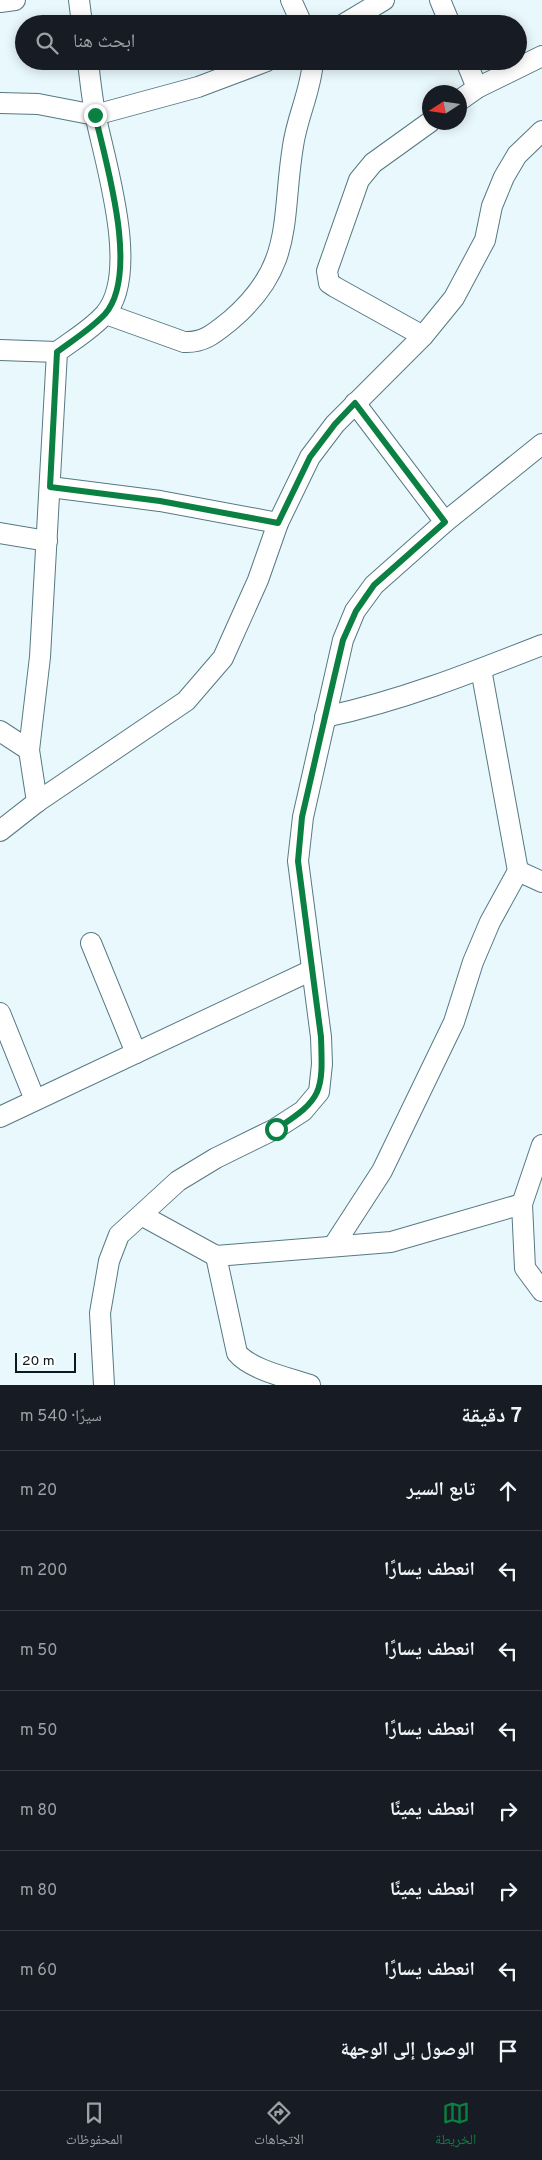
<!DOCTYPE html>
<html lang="ar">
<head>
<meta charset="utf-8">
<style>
  body { margin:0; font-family:Overpass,"Noto Naskh Arabic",sans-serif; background:#20242c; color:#f1f3f6; direction:rtl }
  .compass { position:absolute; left:422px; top:85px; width:45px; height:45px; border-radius:50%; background:#171b24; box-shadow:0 2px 12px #0003; rotate:258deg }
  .scale { position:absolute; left:15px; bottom:12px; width:61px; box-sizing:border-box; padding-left:5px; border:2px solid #0a191d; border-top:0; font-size:14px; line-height:18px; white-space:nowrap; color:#0a191d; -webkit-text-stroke:4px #fff; paint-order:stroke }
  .stop { position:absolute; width:15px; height:15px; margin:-11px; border:4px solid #0b8043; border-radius:50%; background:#fff }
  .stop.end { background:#0b8043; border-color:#fff; box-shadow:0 1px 5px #0008 }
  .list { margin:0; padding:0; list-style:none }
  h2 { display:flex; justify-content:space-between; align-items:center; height:65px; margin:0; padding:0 20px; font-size:21px }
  h2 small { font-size:16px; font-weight:400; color:#9ea1a6 }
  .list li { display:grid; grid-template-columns:32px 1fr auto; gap:15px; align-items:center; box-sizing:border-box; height:80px; padding:0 20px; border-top:1px solid #363941 }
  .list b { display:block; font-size:19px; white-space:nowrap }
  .list em { font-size:16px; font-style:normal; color:#9ea1a6 }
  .icon { flex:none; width:28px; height:28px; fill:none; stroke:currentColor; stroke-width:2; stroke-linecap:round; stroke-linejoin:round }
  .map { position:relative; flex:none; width:542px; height:1385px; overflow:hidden; direction:ltr }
  .search { position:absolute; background:#171b24; box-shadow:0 2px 12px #0003; left:15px; right:15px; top:15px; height:55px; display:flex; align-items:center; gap:12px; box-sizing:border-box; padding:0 18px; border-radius:28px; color:#9ea1a6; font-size:19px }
  .sheet { height:705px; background:#171b24 }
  nav { display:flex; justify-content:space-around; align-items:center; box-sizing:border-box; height:70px; border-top:1px solid #363941; background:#171b24; font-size:14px; color:#9ea1a6 }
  nav a { display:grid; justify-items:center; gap:2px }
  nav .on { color:#0b8043 }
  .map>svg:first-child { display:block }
</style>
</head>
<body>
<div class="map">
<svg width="542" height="1385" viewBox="0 0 542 1385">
  <rect width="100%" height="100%" fill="#e9f8fd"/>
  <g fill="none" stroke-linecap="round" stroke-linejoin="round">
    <g stroke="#567984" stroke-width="22">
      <g id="minor">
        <polyline points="79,0 82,24"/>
        <polyline points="291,0 302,24"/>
        <polyline points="440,0 450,24"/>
        <polyline points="0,2 15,0"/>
        <polyline points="344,24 384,0"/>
        <polyline points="466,61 477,88"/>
        <polyline points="460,100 477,88 542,56"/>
        <polyline points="0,103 38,104 95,115 198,87 267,61"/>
        <path d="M106,314L184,342C205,343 216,332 231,320C295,265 281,220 293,146C297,117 311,91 313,61"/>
        <polyline points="423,336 335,287 329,283 327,271 359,180 373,163 430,122"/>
        <polyline points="0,350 57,352"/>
        <polyline points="355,403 445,522"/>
        <polyline points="50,487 160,501 278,523"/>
        <polyline points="0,533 47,541"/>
        <polyline points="481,669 518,871 542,882"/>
        <path d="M325,717C400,701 471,673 542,645"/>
        <polyline points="0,731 29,750"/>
        <path d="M37,802L29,750L40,657L57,352C73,340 92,329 105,314C140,273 106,166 96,118C92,99 90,80 88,61"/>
        <polyline points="0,831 37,802 186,701 223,658 258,580 278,523 310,457 335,424 423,336 454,298 485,240 492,206 504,177 517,155 542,131"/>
        <polyline points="91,943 136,1053"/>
        <polyline points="0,1013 35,1100"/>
        <polyline points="0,1117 312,970"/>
        <polyline points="542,1145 522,1204 525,1268 542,1291"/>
        <polyline points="143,1216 216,1256 391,1242 522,1204"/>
        <polyline points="334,1245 382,1171 454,1022 473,962 490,922 518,871"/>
        <path d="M216,1256L237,1353C251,1370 289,1378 310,1385"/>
        <polyline points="104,1385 100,1313 109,1261 119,1235 178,1181 216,1158 275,1129 303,1111 319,1092 322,1064 321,1037 298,861 303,817 343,640 355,611 374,585 445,522 542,444"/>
      </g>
    </g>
    <use href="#minor" stroke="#fff" stroke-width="20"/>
  </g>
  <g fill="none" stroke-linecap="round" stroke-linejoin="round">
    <path stroke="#0b8043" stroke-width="6" d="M95,115C106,163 140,274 105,314C91,329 73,340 57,352L50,487L160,501L278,523L310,457L335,424L355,403L445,522L374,585L356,611L343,640L334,678L302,817L298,861L321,1037C323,1092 323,1099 276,1129"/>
  </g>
</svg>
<svg class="compass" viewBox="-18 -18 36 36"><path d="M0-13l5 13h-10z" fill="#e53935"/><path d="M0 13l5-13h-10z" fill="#9ea1a6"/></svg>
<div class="scale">20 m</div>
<div class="stop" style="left:276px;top:1129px"></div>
<div class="stop end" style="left:95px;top:115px"></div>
<div class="search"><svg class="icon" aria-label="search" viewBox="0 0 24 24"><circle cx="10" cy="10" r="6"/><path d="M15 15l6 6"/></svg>ابحث هنا</div>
</div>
<section class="sheet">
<h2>7 دقيقة<small>سيرًا · 540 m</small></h2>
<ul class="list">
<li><svg class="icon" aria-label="ahead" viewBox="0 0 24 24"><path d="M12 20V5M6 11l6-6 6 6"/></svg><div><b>تابع السير</b></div><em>20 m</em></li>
<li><svg class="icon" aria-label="left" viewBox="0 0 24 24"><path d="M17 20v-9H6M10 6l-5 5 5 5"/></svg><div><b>انعطف يسارًا</b></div><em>200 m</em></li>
<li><svg class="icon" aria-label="left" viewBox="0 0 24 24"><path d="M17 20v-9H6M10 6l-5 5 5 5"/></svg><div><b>انعطف يسارًا</b></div><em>50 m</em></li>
<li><svg class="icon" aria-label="left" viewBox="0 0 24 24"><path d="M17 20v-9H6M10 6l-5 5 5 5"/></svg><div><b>انعطف يسارًا</b></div><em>50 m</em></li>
<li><svg class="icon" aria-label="right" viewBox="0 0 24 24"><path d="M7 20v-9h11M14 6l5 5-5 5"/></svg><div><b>انعطف يمينًا</b></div><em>80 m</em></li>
<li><svg class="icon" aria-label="right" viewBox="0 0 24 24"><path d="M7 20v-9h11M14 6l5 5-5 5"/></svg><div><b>انعطف يمينًا</b></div><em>80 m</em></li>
<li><svg class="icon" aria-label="left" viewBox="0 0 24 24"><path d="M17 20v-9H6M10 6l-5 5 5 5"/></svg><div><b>انعطف يسارًا</b></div><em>60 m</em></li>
<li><svg class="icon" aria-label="arrive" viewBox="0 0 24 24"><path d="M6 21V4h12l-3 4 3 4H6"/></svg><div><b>الوصول إلى الوجهة</b></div></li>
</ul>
</section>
<nav>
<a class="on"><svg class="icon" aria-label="map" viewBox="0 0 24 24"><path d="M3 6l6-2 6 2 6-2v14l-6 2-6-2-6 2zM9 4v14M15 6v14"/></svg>الخريطة</a>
<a><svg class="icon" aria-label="directions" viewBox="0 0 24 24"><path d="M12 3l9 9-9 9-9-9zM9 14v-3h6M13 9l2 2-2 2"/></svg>الاتجاهات</a>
<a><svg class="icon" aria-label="saved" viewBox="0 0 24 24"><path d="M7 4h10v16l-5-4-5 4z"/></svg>المحفوظات</a>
</nav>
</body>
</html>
